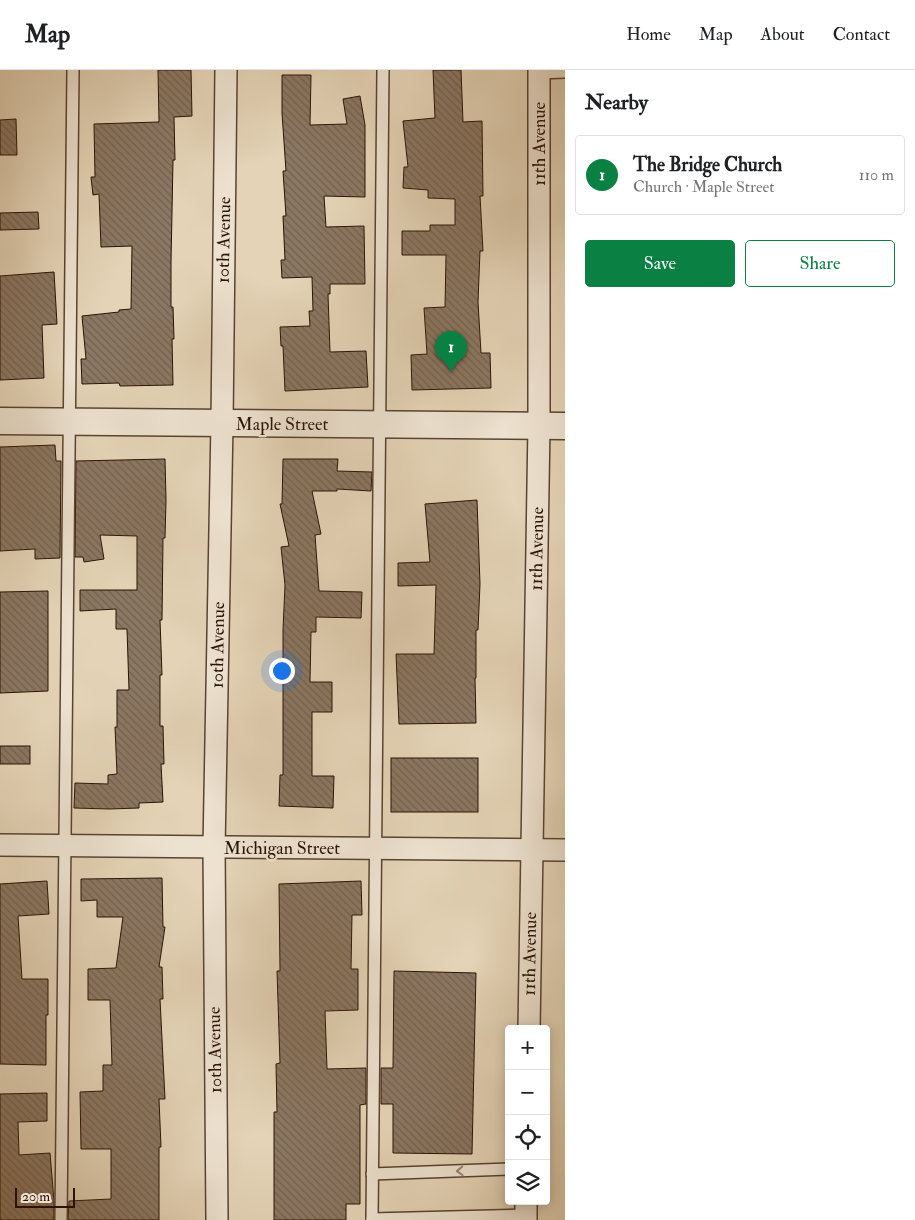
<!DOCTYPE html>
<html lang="en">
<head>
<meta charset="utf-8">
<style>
  body { margin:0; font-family:"IM FELL Double Pica",serif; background:#f2f2f2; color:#202124 }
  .controls { position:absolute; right:15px; bottom:15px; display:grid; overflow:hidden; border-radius:5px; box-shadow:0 2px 12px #0003 }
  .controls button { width:45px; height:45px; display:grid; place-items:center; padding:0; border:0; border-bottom:1px solid #e0e0e0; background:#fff; color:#202124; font:25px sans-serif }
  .scale { position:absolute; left:15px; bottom:12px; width:60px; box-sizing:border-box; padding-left:5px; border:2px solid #2b1306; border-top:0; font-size:14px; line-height:18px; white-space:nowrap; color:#2b1306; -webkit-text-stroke:4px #ede2d0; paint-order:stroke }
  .you { position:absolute; left:281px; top:600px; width:18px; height:18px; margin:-12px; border:4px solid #fff; border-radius:50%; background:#1a73e8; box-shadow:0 0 0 8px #1a73e833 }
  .badge { display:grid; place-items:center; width:32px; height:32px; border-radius:50%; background:#0b8043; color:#fff; font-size:16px; font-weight:700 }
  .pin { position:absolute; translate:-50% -41px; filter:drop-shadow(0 1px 2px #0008) }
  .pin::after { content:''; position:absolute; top:26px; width:18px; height:15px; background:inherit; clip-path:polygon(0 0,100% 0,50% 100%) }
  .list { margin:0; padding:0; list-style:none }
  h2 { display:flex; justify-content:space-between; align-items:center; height:65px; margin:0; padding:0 20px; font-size:21px }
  h2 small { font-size:16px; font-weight:400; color:#757577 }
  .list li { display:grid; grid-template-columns:32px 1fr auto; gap:15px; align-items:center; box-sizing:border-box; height:80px; margin:0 10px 10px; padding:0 10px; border:1px solid #e0e0e0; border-radius:5px }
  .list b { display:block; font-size:19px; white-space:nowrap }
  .list p { margin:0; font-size:16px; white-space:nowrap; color:#757577 }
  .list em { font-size:16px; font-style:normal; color:#757577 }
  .actions { display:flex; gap:10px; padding:15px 20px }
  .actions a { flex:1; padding:11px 0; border:1px solid #0b8043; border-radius:5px; text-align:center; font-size:18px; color:#0b8043 }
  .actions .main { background:#0b8043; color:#fff }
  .icon { flex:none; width:28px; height:28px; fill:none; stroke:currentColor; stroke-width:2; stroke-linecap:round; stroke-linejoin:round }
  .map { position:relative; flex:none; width:565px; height:1150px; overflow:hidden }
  header { display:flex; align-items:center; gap:30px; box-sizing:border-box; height:70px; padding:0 25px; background:#fff; border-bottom:1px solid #e0e0e0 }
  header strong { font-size:24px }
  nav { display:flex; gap:28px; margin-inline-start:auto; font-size:18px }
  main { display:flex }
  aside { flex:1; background:#fff }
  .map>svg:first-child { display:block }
</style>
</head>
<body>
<header>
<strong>Map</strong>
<nav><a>Home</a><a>Map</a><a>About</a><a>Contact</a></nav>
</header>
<main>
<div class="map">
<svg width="565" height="1150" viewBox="0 0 565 1150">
  <defs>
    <pattern id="building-back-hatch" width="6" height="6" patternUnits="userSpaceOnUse" patternTransform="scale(1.25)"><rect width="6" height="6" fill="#8b7762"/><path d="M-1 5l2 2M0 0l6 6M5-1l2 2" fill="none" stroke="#72604f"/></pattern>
  </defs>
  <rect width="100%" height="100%" fill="#e4d3b6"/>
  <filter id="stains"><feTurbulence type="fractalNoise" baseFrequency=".004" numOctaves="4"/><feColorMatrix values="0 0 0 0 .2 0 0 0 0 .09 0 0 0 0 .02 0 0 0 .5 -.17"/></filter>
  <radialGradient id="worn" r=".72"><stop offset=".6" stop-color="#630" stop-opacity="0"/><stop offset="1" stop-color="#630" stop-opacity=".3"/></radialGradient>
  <g fill="url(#building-back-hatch)" stroke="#2b1306">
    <polygon points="158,0 191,0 192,46 174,47 175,90 173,90 171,193 171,237 173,237 174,269 172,269 173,315 120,316 119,313 82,314 81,289 86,289 82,246 119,242 119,240 131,239 132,176 101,177 99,124 93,125 91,107 95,107 94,54 159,52"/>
    <polygon points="433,0 461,0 463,52 482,51 483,126 480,126 483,181 480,181 478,232 481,283 490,283 491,318 412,320 411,285 427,284 424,238 445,237 446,185 402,185 402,161 430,161 430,155 455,155 455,129 428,128 428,120 403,118 404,97 408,97 403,51 435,48"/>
    <polygon points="282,5 311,5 310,55 347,54 343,29 360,26 365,55 365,127 324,126 326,157 364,156 365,214 330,214 330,224 328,224 330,282 366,281 368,317 285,321 283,276 281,276 280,257 310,256 309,241 313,241 312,207 282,208 281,190 285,190 283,146 286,146 283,101 286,101 282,43"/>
    <polygon points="16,49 17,85 0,85 0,50"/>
    <polygon points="38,142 39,159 0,160 0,143"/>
    <polygon points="54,202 57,254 42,255 44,308 0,310 0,206"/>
    <polygon points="55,375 56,391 61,391 60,488 35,489 35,479 0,481 0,377"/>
    <polygon points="165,389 166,430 165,468 163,468 162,550 160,550 162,605 160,605 160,656 163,656 164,694 161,694 163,732 139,733 139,738 109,739 74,738 75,713 108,714 108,705 117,704 115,657 117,657 117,620 129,620 127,559 116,559 116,539 80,541 80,520 137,520 137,466 100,465 104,489 84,492 83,487 75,487 76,391"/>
    <polygon points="283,389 338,389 337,401 372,402 371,421 337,419 337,421 312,421 321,464 315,465 319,521 362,522 361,548 316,547 316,562 311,562 310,612 332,612 332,642 312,642 312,706 334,706 333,738 279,736 280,705 283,705 283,560 285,515 281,477 289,476 280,434 282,434"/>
    <polygon points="477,430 480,514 478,560 476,560 476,608 475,608 476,653 399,654 396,584 434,584 436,515 398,516 398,493 430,492 425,434"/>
    <polygon points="48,521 48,621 0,623 0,522"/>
    <rect x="0" y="676" width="30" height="18"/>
    <rect x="391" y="688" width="87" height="54"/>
    <polygon points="162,808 163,857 165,857 159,897 162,897 163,929 160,929 165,1029 159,1029 161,1077 159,1077 159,1150 68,1150 69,1131 111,1129 111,1079 81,1079 80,1022 103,1021 103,995 112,995 110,930 88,930 88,899 116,898 123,847 97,847 97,830 81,831 81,809"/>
    <polygon points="47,811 49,844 18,846 22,909 48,909 48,945 46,945 46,995 0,994 0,814"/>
    <polygon points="361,811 362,845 352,845 351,899 358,899 358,940 325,941 327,999 366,998 366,1034 360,1035 360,1134 346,1134 346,1150 274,1150 274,1042 277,1042 276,994 280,993 277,901 280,901 279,814"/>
    <polygon points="394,901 476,903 472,1084 393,1083 393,1034 381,1034 381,998 393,998"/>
    <polygon points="47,1023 47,1051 18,1052 19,1085 50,1083 54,1131 54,1150 0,1150 0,1024"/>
  </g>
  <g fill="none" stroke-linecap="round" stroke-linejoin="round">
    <g stroke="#594332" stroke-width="14">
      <g id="service">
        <polyline points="539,3 565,2"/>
        <polyline points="372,1104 509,1099"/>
        <polyline points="372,1149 526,1145"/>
        <polyline points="61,1150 73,0"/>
        <polyline points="372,1150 383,0"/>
      </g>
    </g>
    <g stroke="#594332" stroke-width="24">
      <g id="minor">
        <polyline points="0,775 565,780"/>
        <polyline points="529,959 539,356 539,0"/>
        <polyline points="217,1150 214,778 222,353 226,0"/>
        <polyline points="526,1150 526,1131"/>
      </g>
    </g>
    <g stroke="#594332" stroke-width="29">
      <polyline id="tertiary" points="0,351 565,356"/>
    </g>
    <use href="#service" stroke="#ede2d0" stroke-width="11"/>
    <use href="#minor" stroke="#ede2d0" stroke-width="21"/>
    <use href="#tertiary" stroke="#ede2d0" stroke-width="26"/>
  </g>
  <defs><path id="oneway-chevron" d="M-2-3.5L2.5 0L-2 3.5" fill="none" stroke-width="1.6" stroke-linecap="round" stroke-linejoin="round" transform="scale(1.25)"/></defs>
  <use stroke="#968575" href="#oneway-chevron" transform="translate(460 1101) rotate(178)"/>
  <g text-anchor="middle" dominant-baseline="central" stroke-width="4.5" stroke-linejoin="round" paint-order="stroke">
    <g font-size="18" fill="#2b1306" stroke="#ede2d0">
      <text transform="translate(539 74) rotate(-90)">11th Avenue</text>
      <text transform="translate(224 170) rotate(-89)">10th Avenue</text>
      <text x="282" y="354">Maple Street</text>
      <text transform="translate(537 479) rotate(-89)">11th Avenue</text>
      <text transform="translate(218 575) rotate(-89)">10th Avenue</text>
      <text x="282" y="778">Michigan Street</text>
      <text transform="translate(530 884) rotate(-89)">11th Avenue</text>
      <text transform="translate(215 980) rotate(-91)">10th Avenue</text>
    </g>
  </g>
  <rect width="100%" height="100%" filter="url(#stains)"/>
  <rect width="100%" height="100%" fill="url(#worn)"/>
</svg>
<div class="controls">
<button>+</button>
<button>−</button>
<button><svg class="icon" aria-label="locate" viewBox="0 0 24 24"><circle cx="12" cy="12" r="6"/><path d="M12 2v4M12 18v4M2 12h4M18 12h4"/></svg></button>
<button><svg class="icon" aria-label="layers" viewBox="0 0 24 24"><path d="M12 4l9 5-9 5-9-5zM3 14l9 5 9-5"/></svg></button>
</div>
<div class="scale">20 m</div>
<div class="you"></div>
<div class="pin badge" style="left:451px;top:302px">1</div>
</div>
<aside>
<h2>Nearby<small></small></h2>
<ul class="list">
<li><span class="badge">1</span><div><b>The Bridge Church</b><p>Church · Maple Street</p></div><em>110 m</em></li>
</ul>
<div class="actions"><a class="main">Save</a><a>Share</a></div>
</aside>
</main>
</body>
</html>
